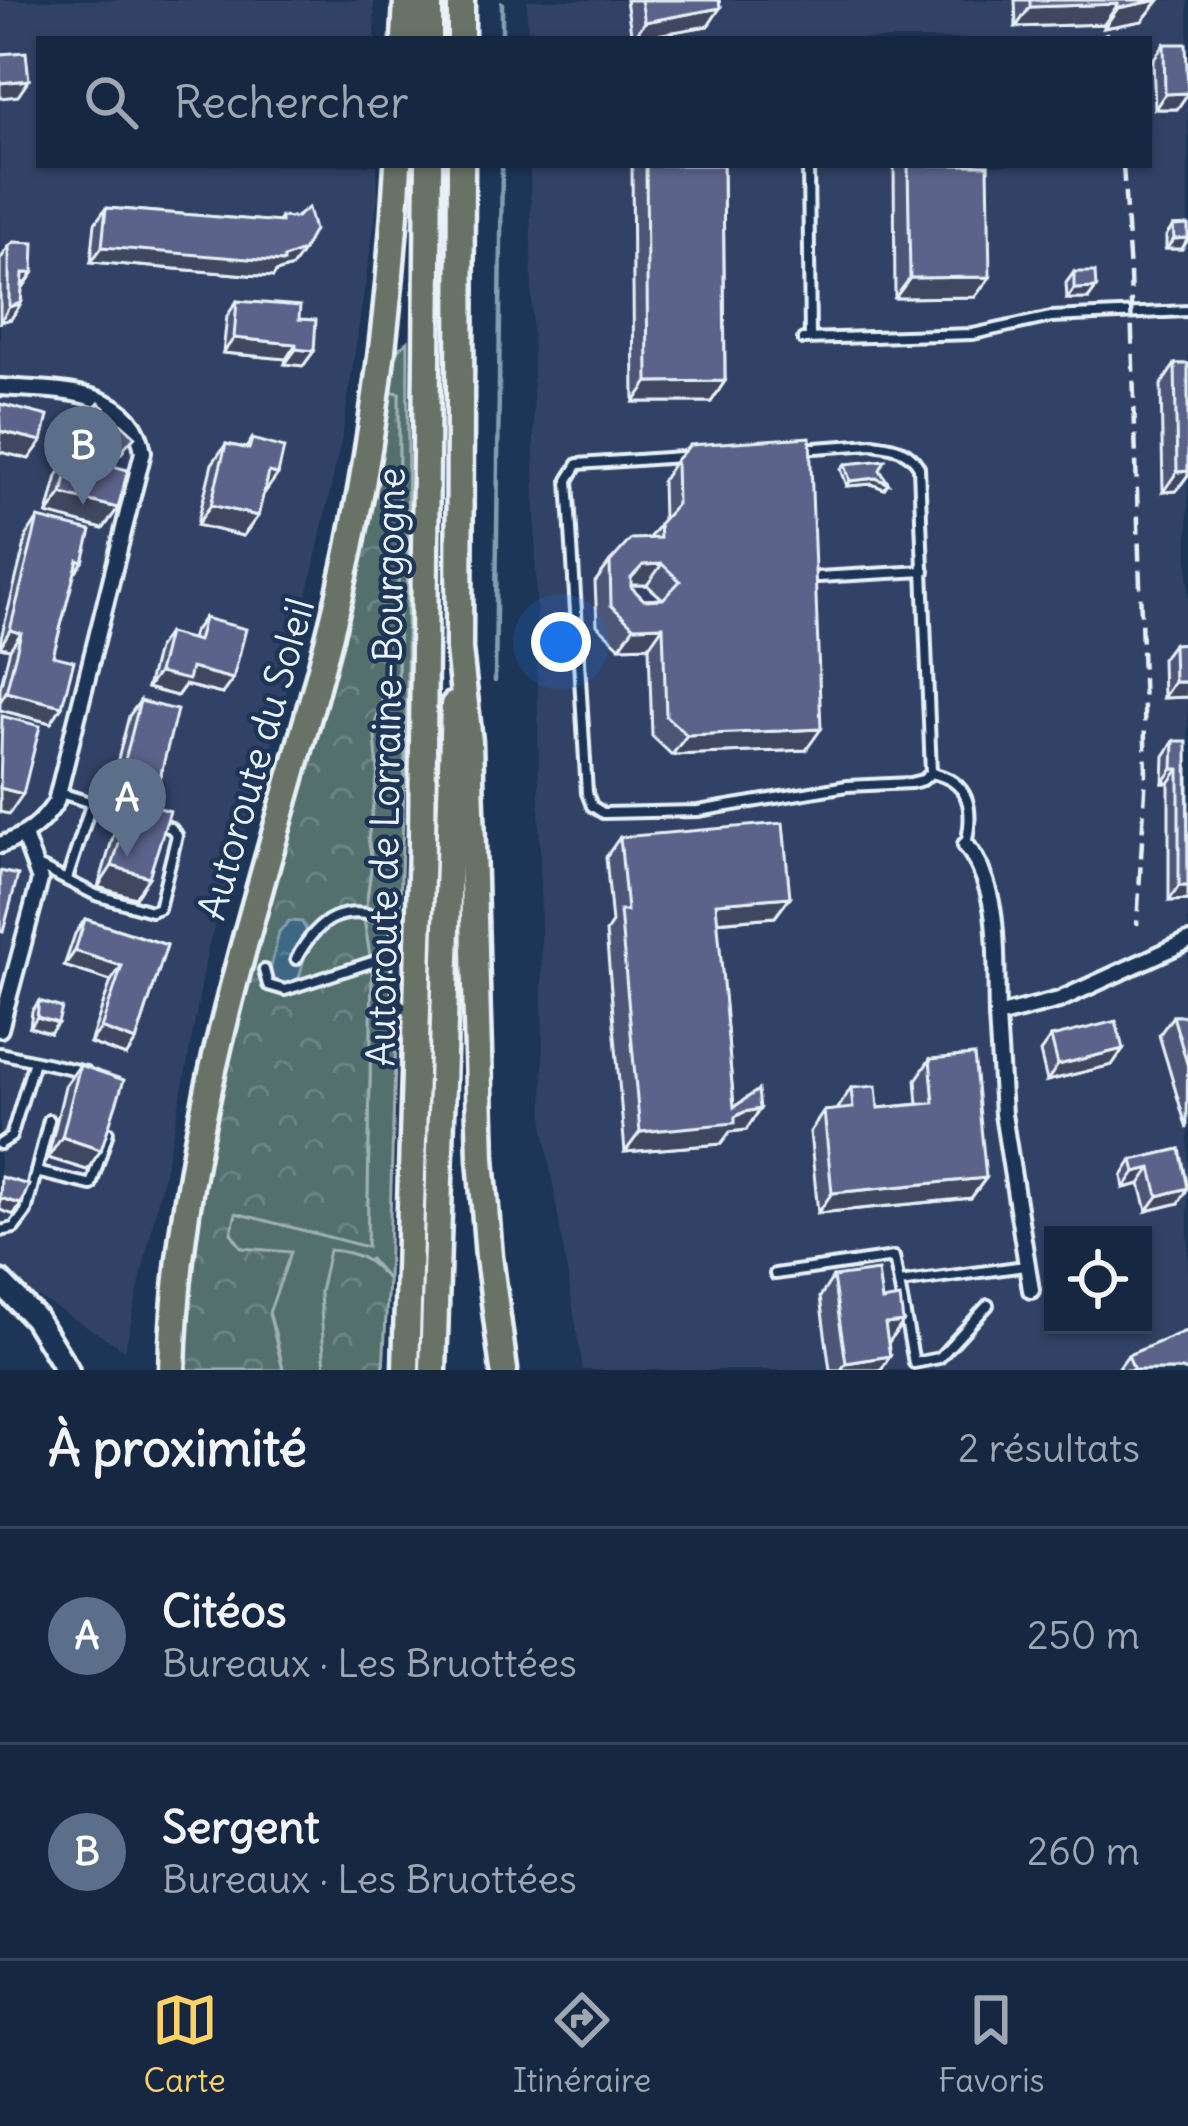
<!DOCTYPE html>
<html lang="fr">
<head>
<meta charset="utf-8">
<style>
  body { margin:0; font-family:Delius,sans-serif; background:#1f3048; color:#f1f3f6 }
  .controls { position:absolute; right:36px; bottom:36px; display:grid; overflow:hidden; border-radius:0px; box-shadow:0 3px 9px #0004 }
  .controls button { width:108px; height:108px; display:grid; place-items:center; padding:0; border:0; border-bottom:3px solid #35445a; background:#162841; color:#f1f3f6; font:60px sans-serif }
  .you { position:absolute; left:561px; top:642px; width:42px; height:42px; margin:-30px; border:9px solid #fff; border-radius:50%; background:#1a73e8; box-shadow:0 0 0 18px #1a73e833 }
  .badge { display:grid; place-items:center; width:78px; height:78px; border-radius:50%; background:#ffd166; color:#fff; font-size:39px; font-weight:700 }
  .pin { position:absolute; translate:-50% -99px; filter:drop-shadow(0 3px 6px #0008) }
  .pin::after { content:''; position:absolute; top:63px; width:42px; height:36px; background:inherit; clip-path:polygon(0 0,100% 0,50% 100%) }
  .list { margin:0; padding:0; list-style:none }
  h2 { display:flex; justify-content:space-between; align-items:center; height:156px; margin:0; padding:0 48px; font-size:51px }
  h2 small { font-size:39px; font-weight:400; color:#9ea6b1 }
  .list li { display:grid; grid-template-columns:78px 1fr auto; gap:36px; align-items:center; box-sizing:border-box; height:216px; padding:0 48px; border-top:3px solid #35445a }
  .list b { display:block; font-size:45px; white-space:nowrap }
  .list p { margin:0; font-size:39px; white-space:nowrap; color:#9ea6b1 }
  .list em { font-size:39px; font-style:normal; color:#9ea6b1 }
  .icon { flex:none; width:66px; height:66px; fill:none; stroke:currentColor; stroke-width:2; stroke-linecap:round; stroke-linejoin:round }
  .map { position:relative; flex:none; width:1188px; height:1370px; overflow:hidden }
  .search { position:absolute; background:#162841; box-shadow:0 3px 9px #0004; left:36px; right:36px; top:36px; height:132px; display:flex; align-items:center; gap:30px; box-sizing:border-box; padding:0 42px; border-radius:0px; color:#9ea6b1; font-size:45px }
  .sheet { height:588px; background:#162841 }
  nav { display:flex; justify-content:space-around; align-items:center; box-sizing:border-box; height:168px; border-top:3px solid #35445a; background:#162841; font-size:33px; color:#9ea6b1 }
  nav a { display:grid; justify-items:center; gap:6px }
  nav .on { color:#ffd166 }
  .map>svg:first-child { display:block }
</style>
</head>
<body>
<div class="map">
<svg width="1188" height="1370" viewBox="0 0 1188 1370">
  <defs>
    <pattern id="forest-crowns" width="20" height="18" patternUnits="userSpaceOnUse" patternTransform="scale(3)"><rect width="20" height="18" fill="#536f6d"/><path d="M2 6a3 3 0 1 1 6 0M12 15a3 3 0 1 1 6 0" fill="none" stroke="#6c8483"/></pattern>
    <pattern id="water-ripples" width="26" height="14" patternUnits="userSpaceOnUse" patternTransform="scale(3)"><rect width="26" height="14" fill="#3e6884"/><path d="M2 4q2-2 4 0t4 0M15 11q2-2 4 0t4 0" fill="none" stroke="#5a7e96"/></pattern>
  </defs>
  <rect width="100%" height="100%" fill="#1d3557"/>
  <filter id="ink" filterUnits="userSpaceOnUse"><feTurbulence type="fractalNoise" baseFrequency=".00833" numOctaves="2"/><feDisplacementMap in="SourceGraphic" scale="24" xChannelSelector="R" yChannelSelector="G"/><feConvolveMatrix kernelMatrix="1 2 1 2 8 2 1 2 1" color-interpolation-filters="sRGB"/></filter>
  <g filter="url(#ink)">
    <g fill="#304366" fill-rule="evenodd">
      <polygon points="0,0 374,0 375,39 39,39 39,165 377,165 378,199 342,437 280,719 208,947 184,1082 125,1350 20,1286 0,1262"/>
      <path d="M527,0H1188V1370H583L544,1130L530,165H1149V39H528ZM1053,1235H1143V1325H1053Z"/>
    </g>
    <path fill="#536f6d" stroke="#9eb0b2" stroke-width="3" d="M408,341L407,692L388,1280L370,1259L320,1292L325,1370H283C275,1325 259,1270 231,1233L236,1213L367,1246L372,968L364,920L372,862L368,839L378,772L374,727L384,693L398,679L399,394L389,391L397,350Z"/>
    <g fill="url(#forest-crowns)" stroke="#9eb0b2" stroke-width="3">
      <path d="M389,391L399,393L398,679L384,693L374,727L378,772L368,838L372,862L364,920L372,968L367,1247L236,1213L231,1233L242,1248L291,1252L269,1313L283,1370H184C190,1191 233,1015 277,842C314,692 351,541 389,391Z"/>
      <path d="M329,1250C357,1252 370,1259 388,1280L383,1370H325L320,1292Z"/>
    </g>
    <polygon fill="url(#water-ripples)" stroke="#829fb2" stroke-width="3" points="289,921 302,922 310,937 299,978 283,986 269,976 279,932"/>
    <g fill="none" stroke-linecap="round" stroke-linejoin="round">
      <g stroke="#829fb2" stroke-width="4.5">
        <polyline points="502,3 502,39"/>
        <polyline points="495,681 502,165"/>
      </g>
      <g stroke="#e8f1f8" stroke-width="16">
        <g id="lane">
          <polyline points="808,165 810,338"/>
          <polyline points="803,339 973,334 1051,317 1188,311"/>
          <path d="M873,444C893,447 908,448 919,467L931,773L923,780L911,783L847,786L698,811L603,813L592,806L587,793L568,480L578,464Z"/>
          <polyline points="818,577 924,571"/>
          <path d="M931,773C971,781 974,810 966,844"/>
          <polyline points="60,793 132,815"/>
          <polyline points="36,865 96,895 151,911 159,908 177,835 171,828 158,823"/>
          <polyline points="67,879 92,802"/>
          <path d="M296,959C318,918 344,903 390,920L397,929V954"/>
          <polyline points="264,970 268,985 285,990 397,954 398,1003 413,1016"/>
          <polyline points="0,1053 86,1072"/>
          <polyline points="0,1144 11,1137 34,1061"/>
          <polyline points="36,1172 91,1185 108,1132"/>
          <polyline points="0,1231 14,1228 26,1212 49,1120"/>
          <polyline points="775,1274 894,1257 914,1363 939,1358 988,1305"/>
          <polyline points="899,1283 1025,1266"/>
        </g>
      </g>
      <g stroke="#e8f1f8" stroke-width="22">
        <g id="street">
          <path d="M0,387C52,391 133,385 143,452L56,802C41,825 26,836 0,845"/>
          <path d="M966,845C1003,893 995,958 997,1016"/>
          <polyline points="0,1029 40,880 24,836"/>
          <polyline points="1031,1290 1003,1114 997,1016 1059,1000 1188,941"/>
        </g>
      </g>
      <g stroke="#e8f1f8" stroke-width="30">
        <polyline id="secondary" points="0,1282 35,1318 67,1370"/>
      </g>
      <g stroke="#e8f1f8" stroke-width="33">
        <g id="highway">
          <polyline points="405,39 407,0"/>
          <polyline points="429,39 429,0"/>
          <polyline points="461,39 461,0"/>
          <polyline points="461,165 459,649 469,742 481,1158 489,1257 504,1370"/>
          <path d="M172,1370C179,1102 277,855 339,598C372,455 390,311 398,165"/>
          <polyline points="406,1370 422,844 429,165"/>
          <polyline points="433,1370 454,705"/>
        </g>
      </g>
      <use href="#lane" stroke="#1d3557" stroke-width="8"/>
      <use href="#street" stroke="#1d3557" stroke-width="14"/>
      <use href="#secondary" stroke="#1d3557" stroke-width="21"/>
      <use href="#highway" stroke="#687266" stroke-width="24"/>
      <g stroke="#e8f1f8" stroke-width="4.5" stroke-dasharray="18 9" stroke-linecap="butt">
        <polyline points="1106,32 1107,39"/>
        <polyline points="1123,165 1130,273 1146,773 1137,925"/>
      </g>
    </g>
    <g fill="#4e5677" stroke="#e8f1f8" stroke-width="3" fill-rule="evenodd">
      <polygon points="626,0 719,0 720,8 708,26 632,39"/>
      <polygon points="1015,0 1159,0 1142,21 1104,28 1104,24 1016,27"/>
      <polygon points="1164,44 1188,93 1177,109 1155,109 1153,60"/>
      <polygon points="632,165 723,165 725,381 711,402 634,402"/>
      <polygon points="894,165 988,165 975,297 895,298"/>
      <polygon points="106,208 278,222 281,217 303,251 292,267 276,272 273,277 91,262 95,223"/>
      <polygon points="1188,225 1188,240 1182,249 1166,249 1166,236 1173,226"/>
      <polygon points="9,246 33,273 22,289 21,303 11,319 0,322 0,260"/>
      <polygon points="1074,272 1088,299 1067,299 1066,283"/>
      <polygon points="237,301 299,319 314,351 303,366 285,364 286,359 223,353 227,316"/>
      <polygon points="1175,364 1188,364 1188,475 1176,491 1163,492 1161,385"/>
      <polygon points="74,430 124,450 111,465 118,508 103,529 47,514 57,476 71,455 78,457 64,444"/>
      <polygon points="252,439 263,494 258,516 243,536 197,525 212,464 226,444 246,448"/>
      <path d="M676,460L806,750L672,755L652,736L649,646L620,647L597,625L595,582L610,562L649,538L663,520L662,481ZM631,585H647L663,599L644,600L631,587Z"/>
      <polygon points="845,464 880,470 888,483 884,489 872,484 847,486 841,469"/>
      <polygon points="38,518 83,562 74,574 53,656 62,706 51,723 0,710 0,688 10,649 0,647 0,642 27,535"/>
      <polygon points="204,618 222,694 185,685 177,696 147,688 157,649 168,633 191,640 193,633"/>
      <polygon points="1173,644 1188,697 1163,698 1162,659"/>
      <polygon points="140,701 147,801 110,791 129,716"/>
      <polygon points="1174,741 1188,768 1188,900 1169,901 1169,783 1163,783 1164,756"/>
      <polygon points="133,800 135,898 98,887 118,820"/>
      <polygon points="620,837 790,897 775,917 717,922 734,1107 746,1130 730,1132 721,1144 625,1152 606,932 612,923 606,857"/>
      <polygon points="85,919 167,945 136,1041 126,1056 90,1043 111,981 64,966 75,934"/>
      <polygon points="39,1001 50,1033 30,1027 32,1011"/>
      <polygon points="1173,1016 1188,1016 1187,1129 1159,1035"/>
      <polygon points="1051,1037 1123,1049 1112,1065 1047,1081 1040,1052"/>
      <polygon points="930,1059 986,1178 971,1198 818,1213 810,1132 824,1111 837,1110 851,1088 878,1108 918,1104 916,1080"/>
      <polygon points="80,1065 101,1150 87,1170 48,1158 65,1086"/>
      <polygon points="1180,1149 1179,1203 1147,1211 1140,1184 1124,1188 1122,1176 1132,1160"/>
      <polygon points="833,1277 882,1301 903,1322 888,1342 890,1356 881,1370 830,1370 820,1297"/>
      <polygon points="1128,1355 1188,1370 1117,1370"/>
    </g>
    <g fill="#404661" stroke="#e8f1f8" stroke-width="3">
      <polygon points="1159,0 1142,21 1104,28 1118,8"/>
      <polygon points="1118,4 1104,24 1016,27 1030,7"/>
      <polygon points="720,8 708,26 633,39 645,22"/>
      <polygon points="29,80 18,96 0,98 0,83"/>
      <polygon points="1188,93 1177,109 1155,109 1165,94"/>
      <polygon points="1188,238 1182,249 1166,249 1174,239"/>
      <polygon points="102,247 303,251 292,267 276,272 273,277 91,262"/>
      <polygon points="23,273 33,273 22,289"/>
      <polygon points="990,277 975,297 895,298 910,278"/>
      <polygon points="1096,288 1088,299 1067,299 1074,289"/>
      <polygon points="21,303 11,319 0,322 9,307"/>
      <polygon points="234,338 296,344 286,359 223,353"/>
      <polygon points="296,349 314,351 303,366 285,364"/>
      <polygon points="725,381 711,402 634,402 648,382"/>
      <polygon points="0,431 42,441 29,459 0,452"/>
      <polygon points="1188,471 1188,475 1176,491 1163,492 1177,472"/>
      <polygon points="269,472 278,474 264,494"/>
      <polygon points="876,478 888,483 884,489 872,484 847,486 850,481"/>
      <polygon points="62,494 118,508 103,529 47,514"/>
      <polygon points="211,505 258,516 243,536 197,525"/>
      <polygon points="662,564 647,585 628,585 631,578 643,565"/>
      <polygon points="663,626 649,646 620,647 634,627"/>
      <polygon points="10,630 21,633 10,649 0,647"/>
      <polygon points="191,668 233,679 222,694 185,685 177,696 147,688 158,673"/>
      <polygon points="1174,682 1188,682 1188,697 1163,698"/>
      <polygon points="6,692 62,706 51,723 0,710 0,702"/>
      <polygon points="821,729 806,750 672,755 687,735"/>
      <polygon points="1173,769 1179,769 1169,783 1163,783"/>
      <polygon points="121,776 158,785 147,801 110,791"/>
      <polygon points="0,788 23,794 9,814 0,812"/>
      <polygon points="112,866 149,877 135,898 98,887"/>
      <polygon points="1179,886 1188,886 1188,900 1169,901"/>
      <polygon points="790,897 775,917 701,923 716,903"/>
      <polygon points="75,951 122,966 111,981 64,966"/>
      <polygon points="37,1017 58,1023 50,1033 30,1027"/>
      <polygon points="101,1028 136,1041 126,1056 90,1043"/>
      <polygon points="1123,1049 1112,1065 1047,1081 1058,1065"/>
      <polygon points="760,1109 746,1130 730,1132 721,1144 625,1152 640,1132 735,1117 744,1112"/>
      <polygon points="62,1137 101,1150 87,1170 48,1158"/>
      <polygon points="1151,1168 1140,1184 1124,1188 1135,1172"/>
      <polygon points="986,1178 971,1198 818,1213 832,1193"/>
      <polygon points="1188,1188 1179,1203 1147,1211 1158,1196"/>
      <polygon points="0,1198 21,1204 14,1215 0,1210"/>
      <polygon points="903,1322 889,1342 872,1344 885,1324"/>
      <polygon points="890,1356 881,1370 841,1370 846,1363"/>
    </g>
    <g fill="#5b648a" stroke="#e8f1f8" stroke-width="3" fill-rule="evenodd">
      <polygon points="641,0 719,0 720,8 645,22"/>
      <polygon points="1030,0 1158,0 1118,8 1118,4 1030,7"/>
      <polygon points="1164,44 1186,44 1188,93 1165,94"/>
      <polygon points="26,52 29,80 0,83 0,54"/>
      <polygon points="646,165 723,165 725,381 648,382"/>
      <polygon points="908,165 988,165 990,277 910,278"/>
      <polygon points="106,208 281,222 281,217 295,218 308,208 314,230 303,251 284,258 284,262 102,247"/>
      <polygon points="1188,225 1188,238 1174,239 1173,226"/>
      <polygon points="14,242 34,243 33,273 23,273 21,303 9,307 9,246"/>
      <polygon points="1074,272 1095,272 1096,288 1074,289"/>
      <polygon points="237,301 300,306 299,319 316,320 314,351 296,349 296,344 234,338"/>
      <polygon points="1175,364 1188,364 1188,471 1177,472"/>
      <polygon points="99,403 135,436 116,456 102,443 96,449 74,430"/>
      <polygon points="0,404 48,416 42,441 0,431"/>
      <path d="M810,437L821,729L687,735L666,716L663,626L634,627L611,605L610,562L631,539L660,538L659,524L677,504L676,460L690,445ZM662,564L680,581L663,599L644,600L631,587V578L643,565Z"/>
      <polygon points="252,439 284,448 278,474 269,472 258,516 211,505 226,444 249,449"/>
      <polygon points="71,455 128,470 118,508 62,494"/>
      <polygon points="885,460 880,470 888,483 876,478 850,481 845,464"/>
      <polygon points="38,518 91,531 83,562 78,560 53,656 74,661 62,706 6,692 21,633 10,630"/>
      <polygon points="204,618 246,629 233,679 191,668 188,680 158,673 168,633 198,641"/>
      <polygon points="1188,643 1188,682 1174,682 1173,644"/>
      <polygon points="140,701 177,710 158,785 121,776"/>
      <polygon points="2,716 40,726 23,794 0,788"/>
      <polygon points="1174,741 1187,741 1188,886 1179,886 1179,769 1173,769"/>
      <polygon points="133,800 170,811 149,877 112,866"/>
      <polygon points="783,823 790,897 716,903 734,1107 758,1090 760,1109 744,1112 735,1117 735,1123 640,1132 620,911 627,911 620,837"/>
      <polygon points="0,871 18,875 3,932 0,931"/>
      <polygon points="85,919 167,945 136,1041 101,1028 122,966 75,951"/>
      <polygon points="39,1001 62,1008 58,1023 37,1017"/>
      <polygon points="1173,1016 1188,1016 1188,1067"/>
      <polygon points="1116,1021 1123,1049 1058,1065 1051,1037"/>
      <polygon points="974,1055 986,1178 832,1193 824,1111 853,1108 851,1088 876,1086 878,1108 934,1103 930,1059"/>
      <polygon points="80,1065 124,1080 101,1150 62,1137"/>
      <polygon points="1180,1149 1188,1188 1158,1196 1151,1168 1135,1172 1132,1160"/>
      <polygon points="1,1177 29,1185 21,1204 0,1198"/>
      <polygon points="878,1271 882,1301 900,1298 903,1322 885,1324 890,1356 846,1363 833,1277"/>
      <polygon points="1188,1330 1188,1370 1134,1370 1128,1355"/>
    </g>
  </g>
  <g text-anchor="middle" dominant-baseline="central" stroke-width="9" stroke-linejoin="round" paint-order="stroke">
    <g font-size="39" fill="#e8f1f8" stroke="#1d3557">
      <text transform="translate(256 759) rotate(-74)">Autoroute du Soleil</text>
      <text transform="translate(386 767) rotate(-89)">Autoroute de Lorraine-Bourgogne</text>
    </g>
  </g>
</svg>
<div class="controls">
<button><svg class="icon" aria-label="locate" viewBox="0 0 24 24"><circle cx="12" cy="12" r="6"/><path d="M12 2v4M12 18v4M2 12h4M18 12h4"/></svg></button>
</div>
<div class="you"></div>
<div class="pin badge" style="left:127px;top:857px;background:#5c6f8a">A</div>
<div class="pin badge" style="left:83px;top:505px;background:#5c6f8a">B</div>
<div class="search"><svg class="icon" aria-label="search" viewBox="0 0 24 24"><circle cx="10" cy="10" r="6"/><path d="M15 15l6 6"/></svg>Rechercher</div>
</div>
<section class="sheet">
<h2>À proximité<small>2 résultats</small></h2>
<ul class="list">
<li><span class="badge" style="background:#5c6f8a">A</span><div><b>Citéos</b><p>Bureaux · Les Bruottées</p></div><em>250 m</em></li>
<li><span class="badge" style="background:#5c6f8a">B</span><div><b>Sergent</b><p>Bureaux · Les Bruottées</p></div><em>260 m</em></li>
</ul>
</section>
<nav>
<a class="on"><svg class="icon" aria-label="map" viewBox="0 0 24 24"><path d="M3 6l6-2 6 2 6-2v14l-6 2-6-2-6 2zM9 4v14M15 6v14"/></svg>Carte</a>
<a><svg class="icon" aria-label="directions" viewBox="0 0 24 24"><path d="M12 3l9 9-9 9-9-9zM9 14v-3h6M13 9l2 2-2 2"/></svg>Itinéraire</a>
<a><svg class="icon" aria-label="saved" viewBox="0 0 24 24"><path d="M7 4h10v16l-5-4-5 4z"/></svg>Favoris</a>
</nav>
</body>
</html>
